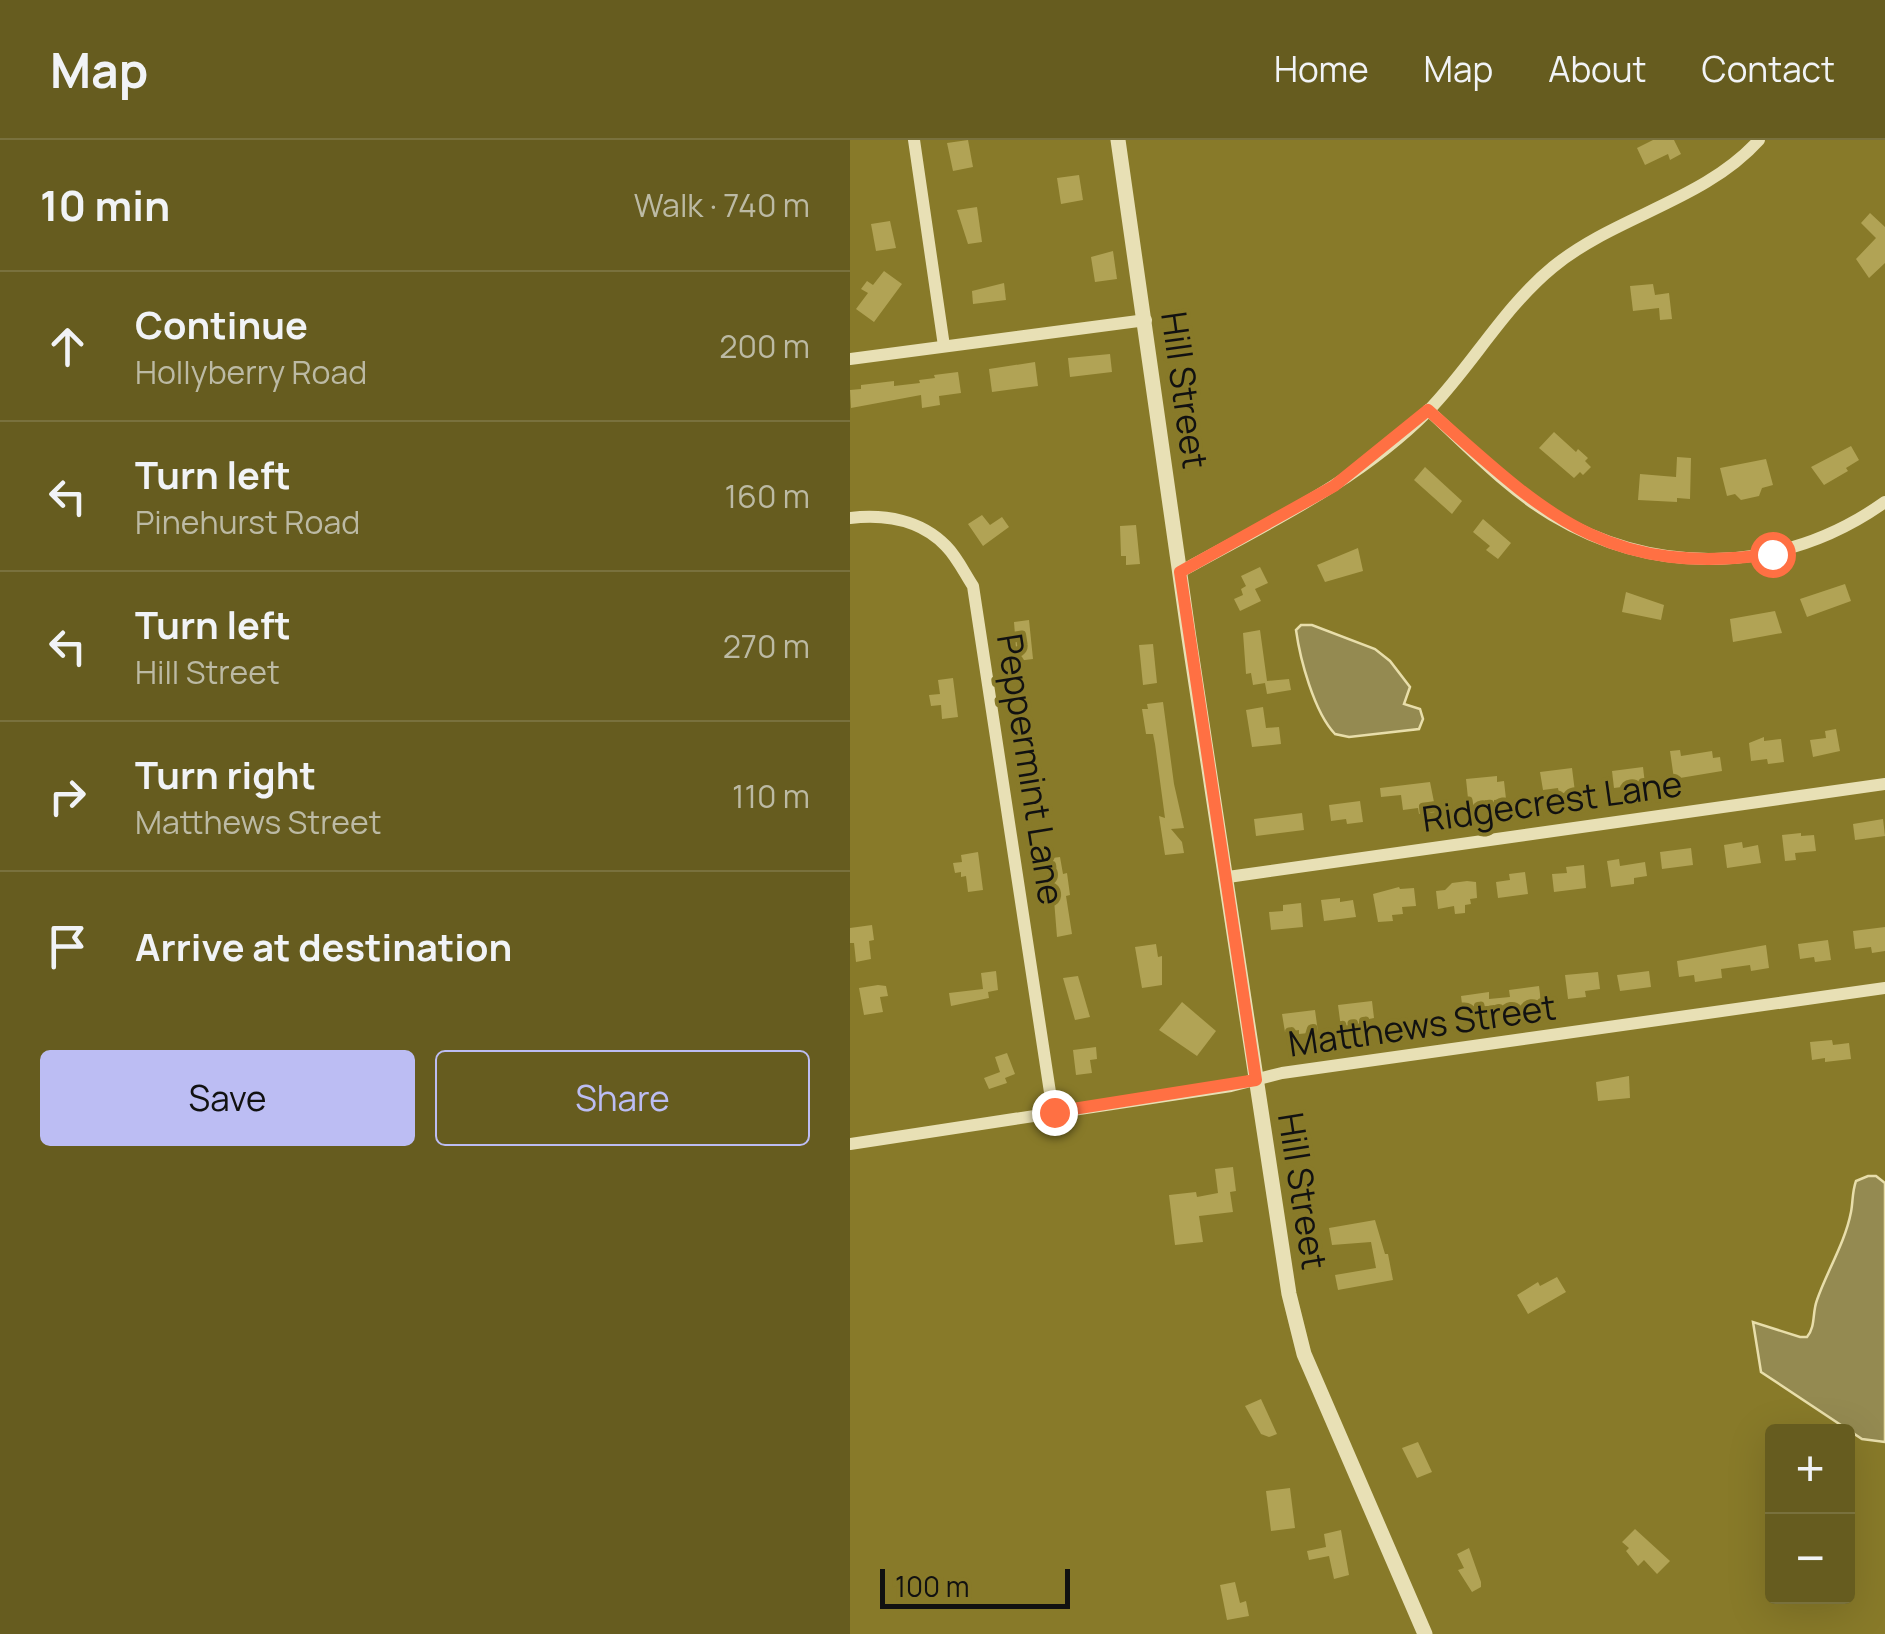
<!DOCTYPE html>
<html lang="en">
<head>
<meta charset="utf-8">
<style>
  body { margin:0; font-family:Manrope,sans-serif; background:#6c6228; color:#f1f3f6 }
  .controls { position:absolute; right:30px; bottom:30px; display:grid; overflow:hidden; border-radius:10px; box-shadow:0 10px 40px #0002 }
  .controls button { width:90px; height:90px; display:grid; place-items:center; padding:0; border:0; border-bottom:2px solid #79713d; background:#665c1f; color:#f1f3f6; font:50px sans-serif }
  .scale { position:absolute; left:30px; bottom:25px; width:190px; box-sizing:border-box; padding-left:10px; border:5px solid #111; border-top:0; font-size:28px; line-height:35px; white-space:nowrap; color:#111; -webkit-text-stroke:8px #887a29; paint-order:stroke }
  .stop { position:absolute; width:30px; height:30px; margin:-22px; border:8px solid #ff7043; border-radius:50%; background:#fff }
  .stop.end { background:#ff7043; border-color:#fff; box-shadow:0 2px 10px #0008 }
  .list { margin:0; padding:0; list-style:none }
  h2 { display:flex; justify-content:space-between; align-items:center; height:130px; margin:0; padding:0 40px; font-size:42px }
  h2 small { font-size:32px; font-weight:400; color:#bcbaa4 }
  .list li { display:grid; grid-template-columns:65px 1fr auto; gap:30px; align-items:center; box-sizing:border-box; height:150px; padding:0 40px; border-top:2px solid #79713d }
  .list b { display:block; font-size:38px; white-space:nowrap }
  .list p { margin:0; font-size:32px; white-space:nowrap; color:#bcbaa4 }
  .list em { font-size:32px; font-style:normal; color:#bcbaa4 }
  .actions { display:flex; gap:20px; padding:30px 40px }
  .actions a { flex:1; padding:22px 0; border:2px solid #bcbdf3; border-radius:10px; text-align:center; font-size:35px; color:#bcbdf3 }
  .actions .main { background:#bcbdf3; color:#111 }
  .icon { flex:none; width:55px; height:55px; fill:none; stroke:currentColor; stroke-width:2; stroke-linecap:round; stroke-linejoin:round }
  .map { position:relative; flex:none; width:1035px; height:1494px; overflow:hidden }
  header { display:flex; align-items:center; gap:60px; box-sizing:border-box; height:140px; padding:0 50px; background:#665c1f; border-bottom:2px solid #79713d }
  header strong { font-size:48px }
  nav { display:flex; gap:55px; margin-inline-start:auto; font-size:35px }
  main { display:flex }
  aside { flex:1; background:#665c1f }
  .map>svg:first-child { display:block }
</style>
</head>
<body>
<header>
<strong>Map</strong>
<nav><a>Home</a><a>Map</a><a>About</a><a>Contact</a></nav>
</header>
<main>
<aside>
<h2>10 min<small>Walk · 740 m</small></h2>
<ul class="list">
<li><svg class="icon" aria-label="ahead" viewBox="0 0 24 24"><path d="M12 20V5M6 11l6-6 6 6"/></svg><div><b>Continue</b><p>Hollyberry Road</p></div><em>200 m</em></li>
<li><svg class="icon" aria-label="left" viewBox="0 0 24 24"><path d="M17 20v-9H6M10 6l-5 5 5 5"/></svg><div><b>Turn left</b><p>Pinehurst Road</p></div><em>160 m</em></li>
<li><svg class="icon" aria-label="left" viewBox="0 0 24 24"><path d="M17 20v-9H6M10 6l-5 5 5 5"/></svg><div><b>Turn left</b><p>Hill Street</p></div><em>270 m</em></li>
<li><svg class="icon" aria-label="right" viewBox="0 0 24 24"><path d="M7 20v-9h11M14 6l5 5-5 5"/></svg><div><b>Turn right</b><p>Matthews Street</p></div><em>110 m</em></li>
<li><svg class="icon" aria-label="arrive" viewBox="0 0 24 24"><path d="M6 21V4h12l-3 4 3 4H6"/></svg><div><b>Arrive at destination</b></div></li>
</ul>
<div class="actions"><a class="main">Save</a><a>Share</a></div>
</aside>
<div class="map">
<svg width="1035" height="1494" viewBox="0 0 1035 1494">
  <rect width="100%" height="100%" fill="#887a29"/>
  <g fill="#948a51" stroke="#e8deaa" stroke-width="2.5">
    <path d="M451,485H462L525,509L540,521L560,547L554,564L570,569L573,579L569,589L499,597L485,594C464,572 450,519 446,490Z"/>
    <path d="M1018,1036H1026L1035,1043V1302L1012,1299L911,1232L903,1182L950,1197H957C966,1186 962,1173 967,1160C977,1131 995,1103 1001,1072C1003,1062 1002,1052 1006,1041Z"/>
  </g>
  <g fill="#b1a355">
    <polygon points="118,0 123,27 103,31 97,3"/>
    <polygon points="803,0 824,0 831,14 820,20 818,14 795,25 787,8"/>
    <polygon points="229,35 233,60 211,64 207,38"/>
    <polygon points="127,67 132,102 118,104 107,70"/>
    <polygon points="1020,73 1035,87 1035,123 1019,138 1006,119 1026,98 1011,83"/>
    <polygon points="40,81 46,108 26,111 21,84"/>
    <polygon points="263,111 267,139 245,142 241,117"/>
    <polygon points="34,131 52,144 24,182 6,169 18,153 11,149 17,141 23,145"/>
    <polygon points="154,143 156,160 123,164 122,151"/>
    <polygon points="803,144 805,155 819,153 822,179 810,180 809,168 783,171 780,146"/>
    <polygon points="260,214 262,232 220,237 218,218"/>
    <polygon points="185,222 188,246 142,252 139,229"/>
    <polygon points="108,232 111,253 89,256 90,265 72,268 71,255 1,268 0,250 11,249 11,245 44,241 44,246 70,243 69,240 85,238 84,235"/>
    <polygon points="704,292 726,312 728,309 738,318 735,321 741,327 733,335 730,332 724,338 689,308"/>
    <polygon points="1001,306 1009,320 996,328 998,331 974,345 961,327"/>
    <polygon points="827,317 841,318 840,359 827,358 827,362 788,360 790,334 826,337"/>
    <polygon points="916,319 923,345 912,348 909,356 891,360 885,354 877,356 870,328"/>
    <polygon points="575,327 612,361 602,374 564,340"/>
    <polygon points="132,375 140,385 152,377 159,387 133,406 118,384"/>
    <polygon points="633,379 661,403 648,419 636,410 640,406 623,392"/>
    <polygon points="286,385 290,424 276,425 276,416 271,416 270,386"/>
    <polygon points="508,408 513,431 475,442 467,425"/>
    <polygon points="410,427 418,443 405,449 411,461 390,471 384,459 393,455 391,449 396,446 391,436"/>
    <polygon points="995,444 1001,461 957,477 950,459"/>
    <polygon points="776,452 814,465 811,480 772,472"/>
    <polygon points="925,471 932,493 883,502 880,479"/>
    <polygon points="179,480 183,519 167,521 164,482"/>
    <polygon points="410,490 417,541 439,539 441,550 417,554 415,543 403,545 401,533 396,534 393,493"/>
    <polygon points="303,504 307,543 293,545 289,505"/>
    <polygon points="103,538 108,577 92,579 91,565 81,566 79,555 90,554 88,540"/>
    <polygon points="313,562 324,644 334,688 321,689 332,702 334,713 315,715 309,676 315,678 305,604 303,594 296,594 292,569 298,569 297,564"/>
    <polygon points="413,567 416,588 429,587 431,604 402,607 396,570"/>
    <polygon points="986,589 990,611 963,617 960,600 976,598 975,591"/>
    <polygon points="914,597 914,601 931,599 934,622 918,624 917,619 901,621 899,603"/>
    <polygon points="830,610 831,616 862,611 863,618 870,617 872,631 824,639 820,611"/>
    <polygon points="793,627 795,644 764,648 762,631"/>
    <polygon points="722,628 725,652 709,654 708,648 693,650 690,632"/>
    <polygon points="647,636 647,642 654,641 656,659 644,660 644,665 619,668 616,639"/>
    <polygon points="580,642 586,672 569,674 568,668 553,670 551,655 531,657 530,648"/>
    <polygon points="510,661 513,682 497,684 496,679 481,681 479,665"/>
    <polygon points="452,673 454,690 406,696 404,679"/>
    <polygon points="1033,679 1035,696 1005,700 1003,684"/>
    <polygon points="951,693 951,696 964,695 966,711 945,713 946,720 935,721 932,695"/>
    <polygon points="892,702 893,708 908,705 911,723 877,728 874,705"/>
    <polygon points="841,708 843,725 812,729 810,712"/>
    <polygon points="128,712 133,750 118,752 116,736 111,737 111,732 105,733 103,723 112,722 111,715"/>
    <polygon points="210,717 213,734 217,733 220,755 216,756 222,794 207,797 202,735 198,736 195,719"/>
    <polygon points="769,719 770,726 795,722 797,736 784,738 784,744 761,747 757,721"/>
    <polygon points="734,725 736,748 704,752 702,734 717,733 716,727"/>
    <polygon points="675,732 678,754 648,758 646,742 660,740 659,734"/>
    <polygon points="617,741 626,742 627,758 620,759 621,764 615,765 615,773 605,774 604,766 588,769 586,751 595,750 602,743"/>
    <polygon points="549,747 550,749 564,748 566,766 552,767 553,774 542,775 543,781 528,782 523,754"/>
    <polygon points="490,758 490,762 503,760 506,777 474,781 471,760"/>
    <polygon points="451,763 453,787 421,790 419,772 433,771 433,765"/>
    <polygon points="22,785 24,800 19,801 21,819 6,822 4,803 0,803 0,788"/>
    <polygon points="1035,787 1035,811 1022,813 1021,807 1005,809 1003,791"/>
    <polygon points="978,800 981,820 965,822 964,817 950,819 948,804"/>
    <polygon points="306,804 308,817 312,816 312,845 292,848 285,807"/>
    <polygon points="916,805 919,828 901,831 900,825 871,829 872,838 845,842 844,835 829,837 827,821"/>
    <polygon points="146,831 148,850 138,852 139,858 101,866 99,853 133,849 131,833"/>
    <polygon points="799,831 801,847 770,851 767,835"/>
    <polygon points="748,832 750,849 735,851 736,857 718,859 715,835"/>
    <polygon points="228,836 240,877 225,880 213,838"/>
    <polygon points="28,845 36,846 38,856 30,857 33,872 14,875 9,848"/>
    <polygon points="689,846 691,862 678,863 679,866 613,872 611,856 639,852 639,859 660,857 659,850"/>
    <polygon points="522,861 524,878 509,881 509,886 491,888 488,865"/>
    <polygon points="332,862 366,891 347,916 309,890"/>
    <polygon points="465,870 468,892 449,894 449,890 435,892 432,874"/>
    <polygon points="982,900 983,905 999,903 1001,919 975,922 975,918 962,920 960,902"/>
    <polygon points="246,907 247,919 240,920 242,933 226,935 223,910"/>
    <polygon points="157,913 165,934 155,938 157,943 139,949 134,938 150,932 145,917"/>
    <polygon points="779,936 780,958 748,961 746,942"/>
    <polygon points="383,1027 386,1051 380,1052 383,1072 349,1076 353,1102 325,1105 319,1055 346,1052 347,1057 368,1053 365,1029"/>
    <polygon points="525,1080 535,1114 538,1114 543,1140 488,1150 485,1135 526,1128 521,1102 482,1105 479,1088"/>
    <polygon points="707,1137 716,1152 678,1174 667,1155 688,1142 690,1146"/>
    <polygon points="411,1259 427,1294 419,1297 411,1294 395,1266"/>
    <polygon points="568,1302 582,1332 567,1338 552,1308"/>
    <polygon points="440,1348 445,1388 421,1391 416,1351"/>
    <polygon points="785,1389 820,1421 807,1434 794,1420 788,1426 776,1411 779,1408 772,1402"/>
    <polygon points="491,1390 499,1435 484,1439 479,1416 459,1420 457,1411 476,1407 474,1394"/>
    <polygon points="619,1408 631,1442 631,1447 622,1452 608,1430 614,1428 607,1414"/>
    <polygon points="385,1442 390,1463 396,1461 399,1476 377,1480 370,1445"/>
  </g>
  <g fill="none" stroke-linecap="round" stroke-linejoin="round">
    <g stroke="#e8e0b5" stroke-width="12">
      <polyline points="64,0 94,206"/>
      <polyline points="0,219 296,180"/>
      <path d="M578,270C617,305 656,348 702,375C808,438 935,433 1035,362"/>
      <path d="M0,378C35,374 71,380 96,406C107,417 115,434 123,446L203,972"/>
      <path d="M330,432C416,384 508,342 578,271C622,226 653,168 703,127C765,76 854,61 909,0"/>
      <polyline points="378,737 1035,644"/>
      <polyline points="0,1004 381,946 432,933 1035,848"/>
    </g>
    <polyline stroke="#e8e0b5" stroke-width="15" points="268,0 339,498 439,1154 454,1214 575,1494"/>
  </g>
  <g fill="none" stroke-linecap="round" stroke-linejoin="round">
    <path stroke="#ff7043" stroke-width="12" d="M204,972L406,940L330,432L484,346L578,270C694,373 755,438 922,414"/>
  </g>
  <g text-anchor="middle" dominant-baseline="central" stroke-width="8" stroke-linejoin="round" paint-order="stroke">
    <g font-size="35" fill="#111" stroke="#887a29">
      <text transform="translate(335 250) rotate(82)">Hill Street</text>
      <text transform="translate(181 629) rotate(81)">Peppermint Lane</text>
      <text transform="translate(702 661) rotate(-8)">Ridgecrest Lane</text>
      <text transform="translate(572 885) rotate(-8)">Matthews Street</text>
      <text transform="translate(453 1051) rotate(81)">Hill Street</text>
    </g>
  </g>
</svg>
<div class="controls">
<button>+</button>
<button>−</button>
</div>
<div class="scale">100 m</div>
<div class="stop" style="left:922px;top:414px"></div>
<div class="stop end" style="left:204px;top:972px"></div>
</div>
</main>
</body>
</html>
